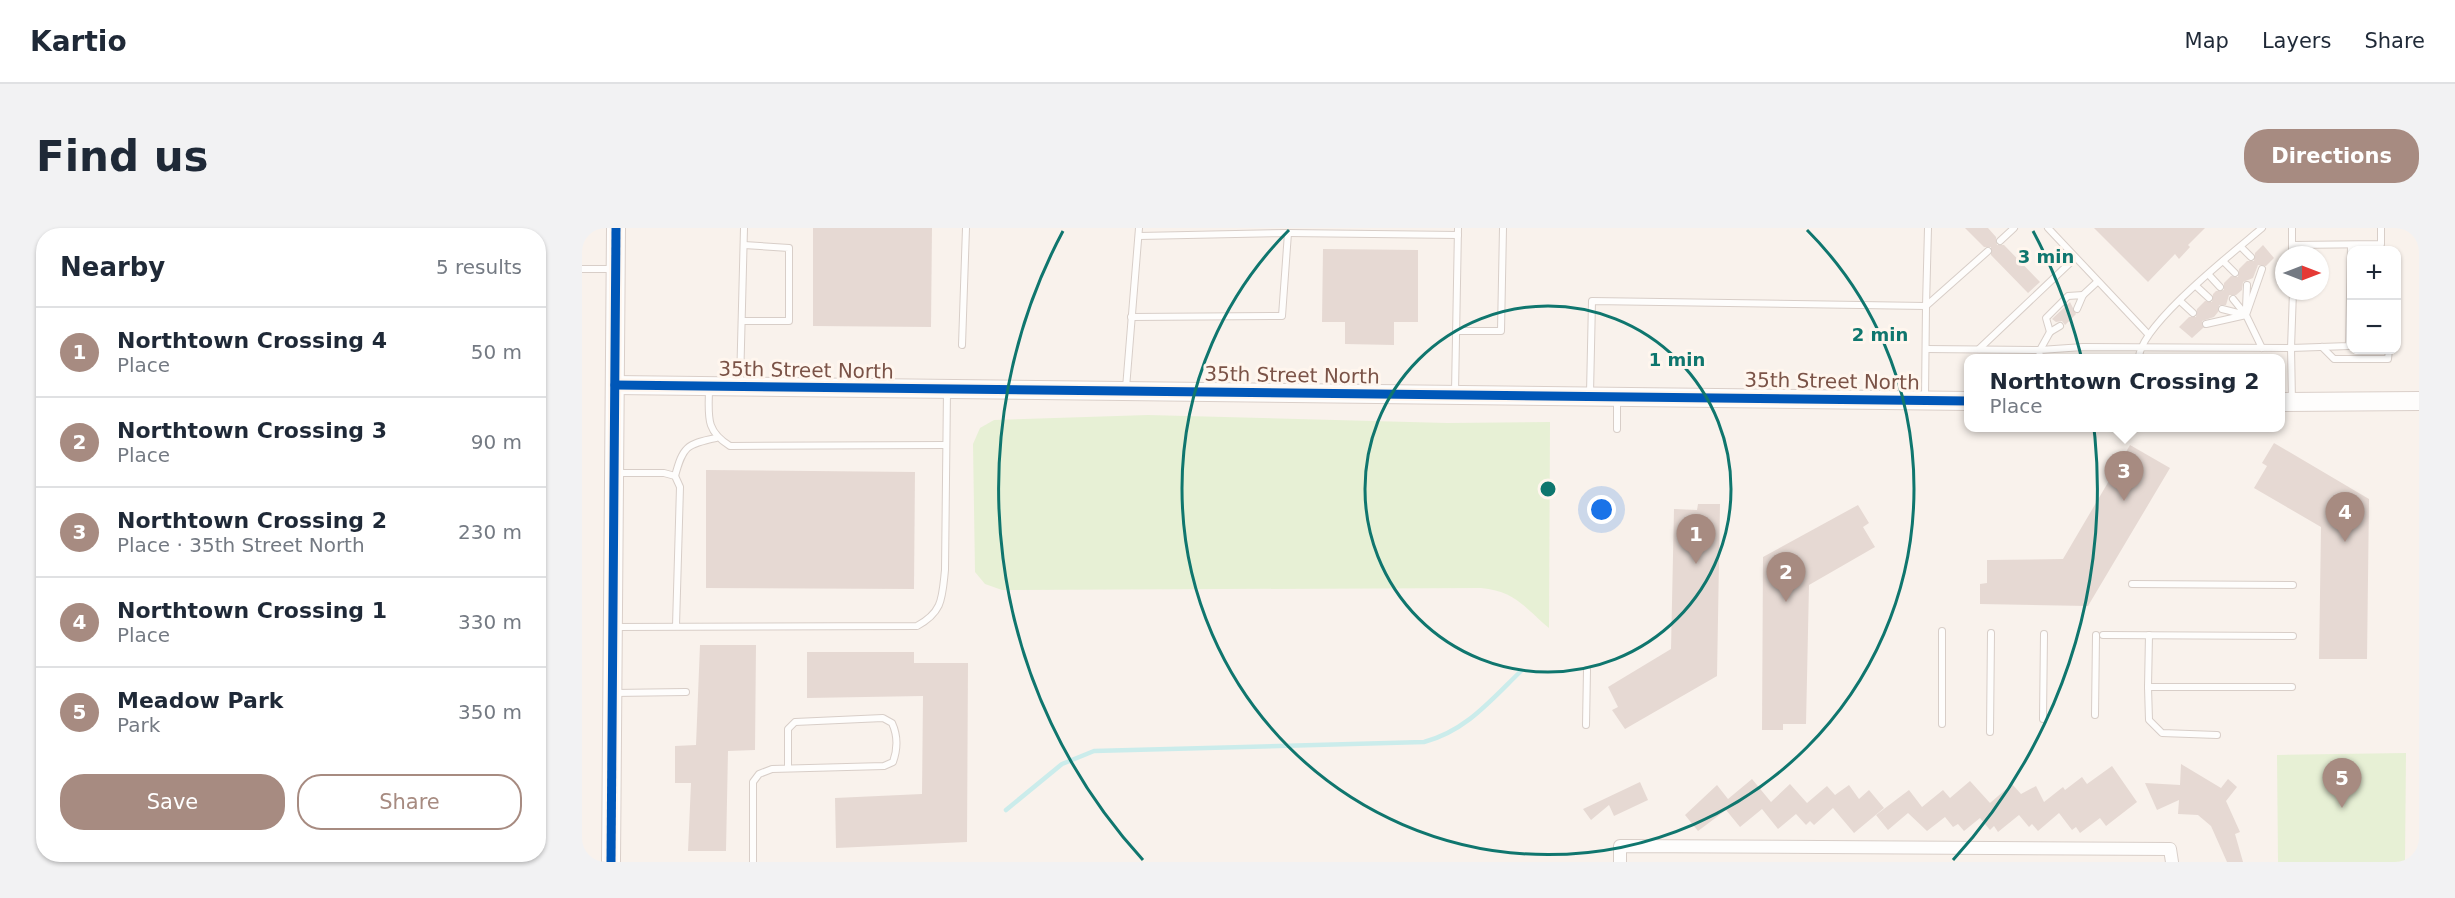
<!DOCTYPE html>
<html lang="en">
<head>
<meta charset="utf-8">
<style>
  body { margin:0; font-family:"DejaVu Sans",sans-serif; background:#f2f2f3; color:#1f2937 }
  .controls { position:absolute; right:18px; top:18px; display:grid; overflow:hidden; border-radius:12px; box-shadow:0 2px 4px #0004 }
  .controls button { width:54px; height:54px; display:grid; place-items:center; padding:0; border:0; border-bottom:2px solid #e0e1e3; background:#fff; color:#1f2937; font:30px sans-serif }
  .compass { position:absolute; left:1693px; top:18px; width:54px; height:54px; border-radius:50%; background:#fff; box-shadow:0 2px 4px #0004; rotate:90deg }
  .you { position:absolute; left:1020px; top:282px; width:21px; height:21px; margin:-15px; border:4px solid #fff; border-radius:50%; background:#1a73e8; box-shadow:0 0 0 9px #1a73e833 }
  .badge { display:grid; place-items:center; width:39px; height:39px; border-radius:50%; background:#a78b81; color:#fff; font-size:20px; font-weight:700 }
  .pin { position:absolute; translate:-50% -50px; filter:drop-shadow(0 2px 3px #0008) }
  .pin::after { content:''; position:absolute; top:32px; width:21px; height:18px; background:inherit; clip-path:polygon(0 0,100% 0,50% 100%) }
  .popup { position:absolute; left:1382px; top:126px; width:321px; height:78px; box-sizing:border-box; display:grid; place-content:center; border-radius:12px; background:#fff; filter:drop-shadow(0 2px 4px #0005); font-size:20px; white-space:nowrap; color:#747a83 }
  .popup b { font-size:22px; color:#1f2937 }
  .popup::after { content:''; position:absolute; left:50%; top:100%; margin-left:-12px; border:12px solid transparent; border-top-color:#fff }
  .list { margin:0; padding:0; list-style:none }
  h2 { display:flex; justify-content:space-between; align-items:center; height:78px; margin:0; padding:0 24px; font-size:26px }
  h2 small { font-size:20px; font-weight:400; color:#747a83 }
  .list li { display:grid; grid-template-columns:39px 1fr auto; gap:18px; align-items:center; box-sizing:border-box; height:90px; padding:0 24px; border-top:2px solid #e0e1e3 }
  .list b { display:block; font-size:22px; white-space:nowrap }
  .list p { margin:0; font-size:20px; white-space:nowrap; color:#747a83 }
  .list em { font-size:20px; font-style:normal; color:#747a83 }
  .actions { display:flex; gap:12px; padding:18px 24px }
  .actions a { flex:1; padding:14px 0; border:2px solid #a78b81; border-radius:24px; text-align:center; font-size:21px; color:#a78b81 }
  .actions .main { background:#a78b81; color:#fff }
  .map { position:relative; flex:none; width:1837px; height:634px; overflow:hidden; border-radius:24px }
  header { display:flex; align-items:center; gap:36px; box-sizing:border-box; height:84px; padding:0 30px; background:#fff; border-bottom:2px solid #e0e1e3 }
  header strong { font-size:28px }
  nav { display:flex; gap:33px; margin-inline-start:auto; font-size:21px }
  .intro { display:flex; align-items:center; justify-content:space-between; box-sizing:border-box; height:144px; padding:0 36px }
  h1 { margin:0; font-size:42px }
  .button { padding:15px 27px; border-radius:24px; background:#a78b81; color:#fff; font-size:21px; font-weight:700 }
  main { display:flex; gap:36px; padding:0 36px }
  aside { flex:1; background:#fff; border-radius:24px; box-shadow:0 2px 4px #0004 }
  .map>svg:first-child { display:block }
</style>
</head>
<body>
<header>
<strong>Kartio</strong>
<nav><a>Map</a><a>Layers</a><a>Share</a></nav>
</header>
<div class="intro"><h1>Find us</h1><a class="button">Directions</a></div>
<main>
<aside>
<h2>Nearby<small>5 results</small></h2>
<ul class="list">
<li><span class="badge">1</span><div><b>Northtown Crossing 4</b><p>Place</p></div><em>50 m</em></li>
<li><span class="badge">2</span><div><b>Northtown Crossing 3</b><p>Place</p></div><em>90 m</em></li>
<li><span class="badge">3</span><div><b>Northtown Crossing 2</b><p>Place · 35th Street North</p></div><em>230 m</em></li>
<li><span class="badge">4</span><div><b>Northtown Crossing 1</b><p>Place</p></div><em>330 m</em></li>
<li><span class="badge">5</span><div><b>Meadow Park</b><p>Park</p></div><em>350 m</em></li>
</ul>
<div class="actions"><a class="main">Save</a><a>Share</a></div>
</aside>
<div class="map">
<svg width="1837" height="634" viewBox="0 0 1837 634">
  <rect width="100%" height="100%" fill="#f9f2ec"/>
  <g fill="#e7f0d5">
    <path d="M566,187L865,195L968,194L967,400C942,379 933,363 899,360L420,362L403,356L393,344L391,216L398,200L412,192Z"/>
    <polygon points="1824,525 1823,634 1696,634 1695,527"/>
  </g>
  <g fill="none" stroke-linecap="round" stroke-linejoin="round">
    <path stroke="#cbeceb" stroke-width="4.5" d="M424,582L480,536L512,523L842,514C884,503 909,472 939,443"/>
  </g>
  <g fill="#e6d9d3">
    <polygon points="231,0 350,0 349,99 231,98"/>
    <polygon points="1383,0 1406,0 1414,9 1415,17 1422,17 1458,54 1446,65 1409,27 1409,19 1402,19"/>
    <polygon points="1512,0 1623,0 1606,17 1608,19 1597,31 1593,26 1566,54"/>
    <polygon points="1681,17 1692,30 1684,38 1676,37 1671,50 1661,54 1660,62 1654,67 1647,67 1644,77 1637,77 1636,84 1632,89 1620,93 1621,100 1610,110 1597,99 1607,89 1614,89 1615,81 1623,73 1630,74 1631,66 1634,63 1642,62 1642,55 1649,48 1656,49 1657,41 1665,33 1672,33 1673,25"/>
    <polygon points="741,21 836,22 836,94 812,94 812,117 763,116 763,94 740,94"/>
    <polygon points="1488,74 1494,86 1483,97 1480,93 1474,94 1470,91"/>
    <polygon points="1692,215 1787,271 1785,431 1737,431 1739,299 1672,260 1685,238 1680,235"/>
    <polygon points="1548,217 1588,240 1506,378 1398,376 1398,356 1405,355 1405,332 1481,331"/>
    <polygon points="124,242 333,244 332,361 124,360"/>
    <polygon points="1116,276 1138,276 1135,448 1043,501 1030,482 1036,479 1026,459 1089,421 1092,281 1115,282"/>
    <polygon points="1276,277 1287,295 1281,299 1293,319 1227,357 1224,496 1201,496 1201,502 1180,502 1181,329"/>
    <polygon points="118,417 174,417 173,522 146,523 144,623 106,623 109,555 93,555 93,518 114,517"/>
    <polygon points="225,424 332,424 332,435 386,435 385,614 254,620 253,570 340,566 341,468 225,470"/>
    <polygon points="1599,536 1639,560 1646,551 1655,559 1644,573 1658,604 1653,606 1661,634 1645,634 1629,598 1616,587 1596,586 1597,572 1575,582 1563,555 1598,557"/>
    <polygon points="1530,538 1555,574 1524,598 1518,590 1498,605 1494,599 1490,602 1477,585 1456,603 1450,596 1447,599 1437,587 1416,604 1412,598 1408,602 1398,590 1382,603 1376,596 1371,599 1363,589 1345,603 1326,585 1306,602 1294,587 1327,562 1340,579 1361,562 1368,570 1388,553 1408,575 1430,556 1439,566 1454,558 1462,574 1481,559 1483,562 1500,549 1505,556"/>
    <polygon points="1170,551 1189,574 1208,556 1225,575 1245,558 1253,567 1267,557 1277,571 1287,562 1302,580 1272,605 1251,580 1232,597 1228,593 1224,597 1214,586 1196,601 1180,581 1158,599 1144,582 1116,603 1103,587 1135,557 1146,571"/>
    <polygon points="1058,554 1066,572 1032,588 1027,577 1009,592 1001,581"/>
  </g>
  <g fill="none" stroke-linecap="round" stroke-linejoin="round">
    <g stroke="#d8cec8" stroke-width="8">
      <g id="lane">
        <polyline points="1466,0 1566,106"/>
        <polyline points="1710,0 1710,17 1799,16 1799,0"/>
        <polyline points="706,5 876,7"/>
        <polyline points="1418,13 1432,0"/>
        <polyline points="1710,17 1710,27"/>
        <polyline points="1659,19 1669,29"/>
        <polyline points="1641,33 1653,45"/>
        <polyline points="0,41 32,41"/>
        <polyline points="1627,47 1638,59"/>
        <polyline points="1614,58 1627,70"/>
        <polyline points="1711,63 1709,120 1767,118 1769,17"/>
        <polyline points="1501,67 1515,54"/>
        <polyline points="1651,71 1663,86"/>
        <polyline points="1598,73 1611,85"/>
        <polyline points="1344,78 1406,23"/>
        <polyline points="1344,78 1346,0"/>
        <polyline points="1664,80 1665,57"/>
        <polyline points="1640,81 1660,86"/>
        <polyline points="549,89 700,88 706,5 557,8"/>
        <polyline points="160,93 207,93 207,20 162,17"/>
        <polyline points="1624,96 1664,87"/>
        <polyline points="874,103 919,103 921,0"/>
        <polyline points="1468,104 1464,90 1486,68 1501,67 1495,81"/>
        <polyline points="380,117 384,0"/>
        <polyline points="1740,119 1752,131 1806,131 1807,122"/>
        <polyline points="1680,120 1664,87 1680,41"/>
        <polyline points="1344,121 1458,122 1468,104 1478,98"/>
        <polyline points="1397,121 1492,31"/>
        <polyline points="1457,130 1458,122 1501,119 1709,120 1710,172"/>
        <path d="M1557,130C1557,98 1653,23 1680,0"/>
        <polyline points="158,156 162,0"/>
        <path d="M127,159C127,187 122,202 148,218L364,217"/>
        <polyline points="544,160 557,0"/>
        <polyline points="873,164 876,0"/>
        <polyline points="1008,165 1010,73 1344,78 1343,169"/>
        <polyline points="1035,170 1035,201"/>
        <polyline points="35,245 82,245 93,248 98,259 94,398"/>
        <path d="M93,248C101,219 104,216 134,210"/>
        <polyline points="1550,356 1711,357"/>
        <path d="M32,399L335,398C361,384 360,370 363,342L365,162"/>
        <polyline points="1360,403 1360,496"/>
        <polyline points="1521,407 1711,408"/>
        <polyline points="1567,407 1566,459 1710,459"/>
        <polyline points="1566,459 1567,492 1580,505 1635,507"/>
        <polyline points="32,465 104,464"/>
        <polyline points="1513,487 1514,407"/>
        <polyline points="1461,491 1462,406"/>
        <polyline points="1004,497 1005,442"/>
        <polyline points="1408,504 1409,405"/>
        <path d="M171,634V554L177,546L190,541L302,538L311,534C316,520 316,508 310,495L301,490L213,494L206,501V540"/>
      </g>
    </g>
    <g stroke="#d8cec8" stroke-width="14">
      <polyline id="street" points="1038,634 1038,618 1588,621 1590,634"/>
    </g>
    <g stroke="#dacfc9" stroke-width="20">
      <g id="secondary">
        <polyline points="33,157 1386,173"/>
        <polyline points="1698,174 1837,173"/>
        <polyline points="29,634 34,0"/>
      </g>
    </g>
    <use href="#lane" stroke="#fefdfc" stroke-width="6"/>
    <use href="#street" stroke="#fefdfc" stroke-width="12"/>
    <use href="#secondary" stroke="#fefdfc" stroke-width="18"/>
    <g stroke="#fff6ee" stroke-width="13">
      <g id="cycleway">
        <polyline points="33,157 1386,173"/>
        <polyline points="29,634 34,0"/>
      </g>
    </g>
    <use href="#cycleway" stroke="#0057b8" stroke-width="9"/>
  </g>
  <g fill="none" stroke="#0f766e" stroke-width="3">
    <circle cx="966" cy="261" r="183"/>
    <path d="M1225 2A366 366 0 1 1 707 2"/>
    <path d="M561 632A549 549 0 0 1 481 3M1451 3A549 549 0 0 1 1371 632"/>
  </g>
  <g text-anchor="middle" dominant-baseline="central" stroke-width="6" stroke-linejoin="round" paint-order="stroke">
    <g font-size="20" fill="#7b5347" stroke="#fff6ee">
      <text transform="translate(224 142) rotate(1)">35th Street North</text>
      <text transform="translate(710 147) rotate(1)">35th Street North</text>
      <text transform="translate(1250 153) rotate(1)">35th Street North</text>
    </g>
  </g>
  <circle cx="966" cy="261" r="9" fill="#0f766e" stroke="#fff6ee" stroke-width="3"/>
  <g font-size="18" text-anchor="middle" font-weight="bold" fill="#0f766e" stroke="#fff6ee" stroke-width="6" stroke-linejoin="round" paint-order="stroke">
    <text x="1464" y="35">3 min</text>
    <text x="1298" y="113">2 min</text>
    <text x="1095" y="138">1 min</text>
  </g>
</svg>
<div class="controls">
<button>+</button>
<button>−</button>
</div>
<svg class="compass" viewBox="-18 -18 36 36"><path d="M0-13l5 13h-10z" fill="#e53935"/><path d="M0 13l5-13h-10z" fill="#747a83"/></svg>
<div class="you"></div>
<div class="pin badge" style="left:1114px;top:336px">1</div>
<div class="pin badge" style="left:1204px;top:374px">2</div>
<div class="pin badge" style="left:1542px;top:273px">3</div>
<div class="popup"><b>Northtown Crossing 2</b>Place</div>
<div class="pin badge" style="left:1763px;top:314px">4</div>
<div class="pin badge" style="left:1760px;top:580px">5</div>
</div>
</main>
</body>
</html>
